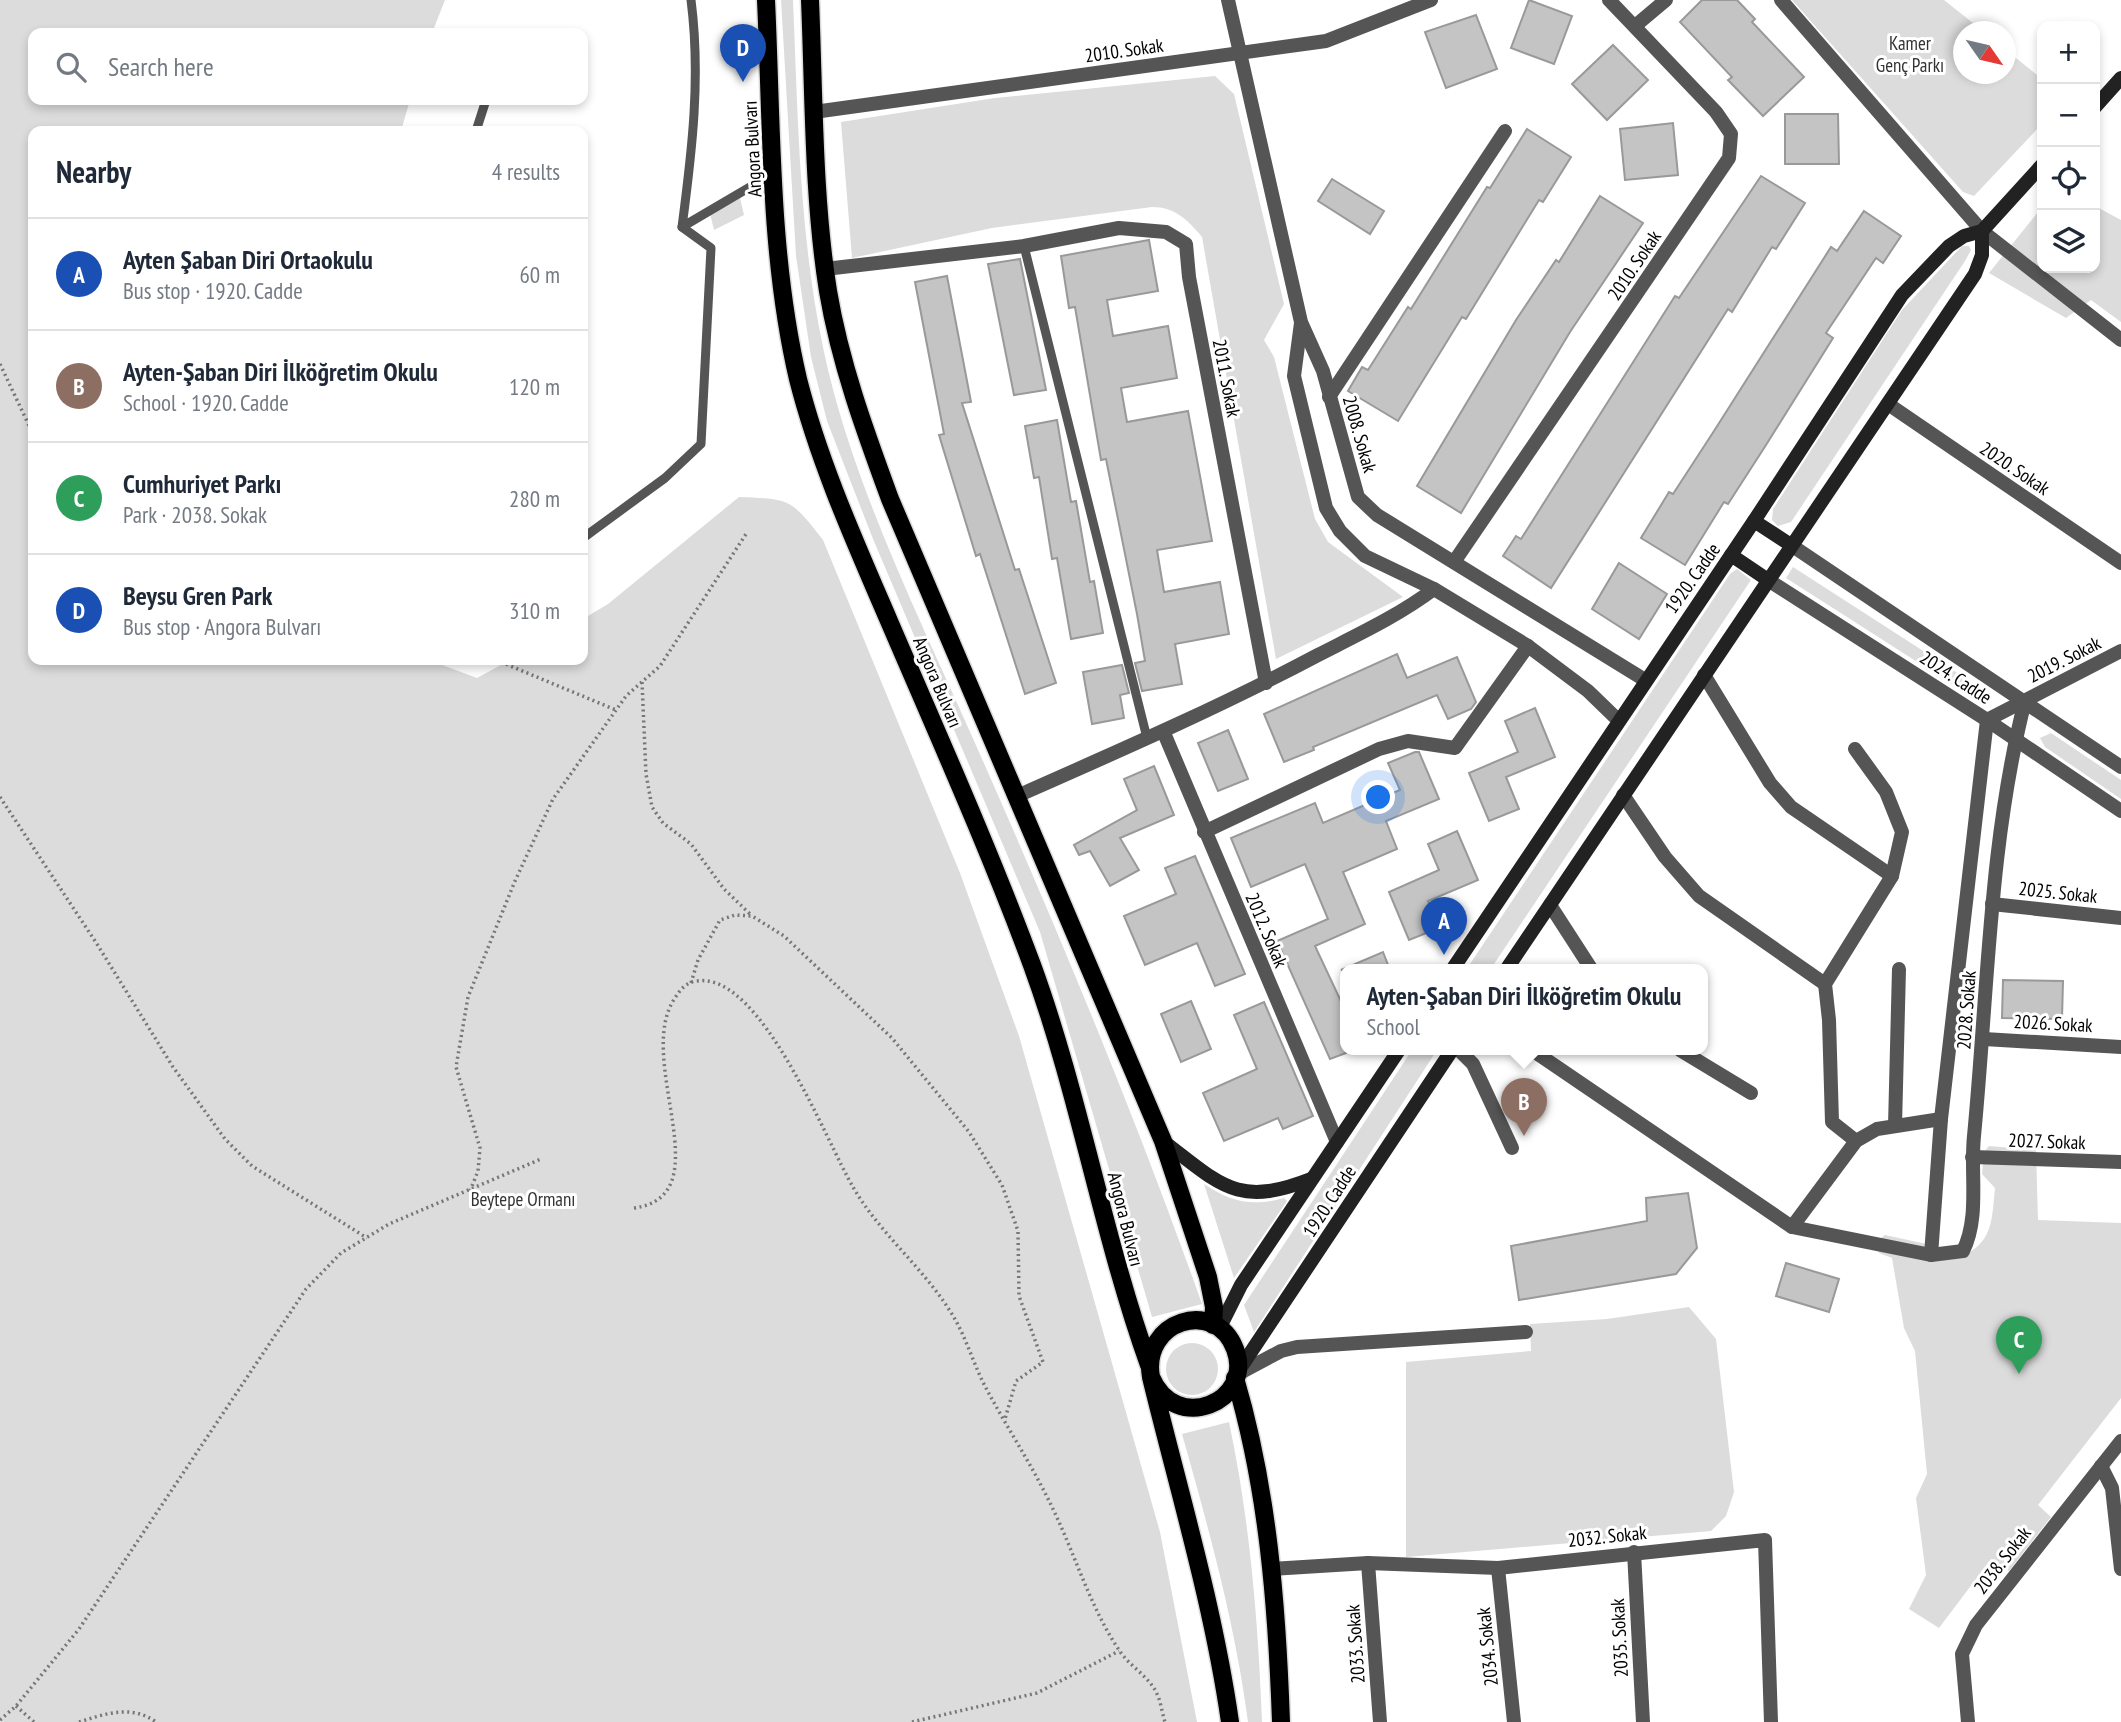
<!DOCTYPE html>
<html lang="en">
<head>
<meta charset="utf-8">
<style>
  body { margin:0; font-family:"PT Sans Narrow",sans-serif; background:#f2f2f3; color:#1f2937 }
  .controls { position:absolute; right:21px; top:21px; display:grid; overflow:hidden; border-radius:14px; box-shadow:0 4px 10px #0003 }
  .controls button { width:63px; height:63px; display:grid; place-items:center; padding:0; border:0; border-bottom:2px solid #e0e1e3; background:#fff; color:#1f2937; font:35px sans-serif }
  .compass { position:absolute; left:1953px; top:21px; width:63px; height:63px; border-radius:50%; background:#fff; box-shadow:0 4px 10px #0003; rotate:124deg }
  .you { position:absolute; left:1379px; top:798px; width:24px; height:24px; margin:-18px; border:5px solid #fff; border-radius:50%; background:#1a73e8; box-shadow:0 0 0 10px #1a73e833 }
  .badge { display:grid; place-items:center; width:46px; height:46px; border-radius:50%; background:#000; color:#fff; font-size:23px; font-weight:700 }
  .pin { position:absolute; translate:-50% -58px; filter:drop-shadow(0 2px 4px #0008) }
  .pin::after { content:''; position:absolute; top:37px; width:24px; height:21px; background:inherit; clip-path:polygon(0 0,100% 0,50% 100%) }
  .popup { position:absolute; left:1340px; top:964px; width:368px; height:91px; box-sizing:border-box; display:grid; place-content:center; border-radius:14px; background:#fff; filter:drop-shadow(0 2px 5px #0005); font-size:23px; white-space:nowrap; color:#747a83 }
  .popup b { font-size:26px; color:#1f2937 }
  .popup::after { content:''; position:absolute; left:50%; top:100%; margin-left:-14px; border:14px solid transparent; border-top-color:#fff }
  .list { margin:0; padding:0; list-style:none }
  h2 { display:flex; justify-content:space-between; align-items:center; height:91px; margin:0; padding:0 28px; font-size:30px }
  h2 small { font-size:23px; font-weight:400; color:#747a83 }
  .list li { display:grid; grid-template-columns:46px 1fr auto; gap:21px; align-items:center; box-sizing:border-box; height:112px; padding:0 28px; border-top:2px solid #e0e1e3 }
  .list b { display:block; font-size:26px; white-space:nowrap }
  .list p { margin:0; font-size:23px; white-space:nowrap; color:#747a83 }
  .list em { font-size:23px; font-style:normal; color:#747a83 }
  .icon { flex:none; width:38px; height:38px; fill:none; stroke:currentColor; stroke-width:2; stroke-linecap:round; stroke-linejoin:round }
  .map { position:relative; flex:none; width:2121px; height:1722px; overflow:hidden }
  .search { position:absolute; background:#fff; box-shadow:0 4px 10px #0003; left:28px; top:28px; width:560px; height:77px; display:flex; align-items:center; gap:18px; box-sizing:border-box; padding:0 24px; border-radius:14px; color:#747a83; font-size:26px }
  .panel { position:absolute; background:#fff; box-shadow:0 4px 10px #0003; left:28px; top:126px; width:560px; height:539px; border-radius:14px }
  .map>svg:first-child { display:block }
</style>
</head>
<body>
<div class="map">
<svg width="2121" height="1722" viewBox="0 0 2121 1722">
  <rect width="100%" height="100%" fill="#fff"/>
  <g fill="#dcdcdc">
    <path d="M0,0H445L432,33H33V100H410L401,131H33V660H429L477,678L510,660H583V619L608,604L739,497C791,499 791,499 823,540L960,873L1019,1036L1160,1532L1197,1722H0Z"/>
    <path d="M781,0H793C798,117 799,236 824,352C853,487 923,625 979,752C1059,933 1136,1117 1202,1304L1152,1317L1040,932L873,539L827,421L811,357L796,256Z"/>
    <polygon points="1792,0 1944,0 1983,31 1964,32 1964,74 2006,74 2006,50 2042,79 2042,124 1974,196 1963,192"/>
    <path d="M1215,76L1234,94L1284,304L1264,340L1274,357L1315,519L1328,542L1403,597L1276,659L1202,237C1188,220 1175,207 1152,207L992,228L852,258L841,122L995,98Z"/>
    <polygon points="739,194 744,215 714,230 709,209"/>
    <polygon points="2095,206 2121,220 2121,322 2091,300 2066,318 1989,273 2042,207 2042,268 2095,268"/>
    <polygon points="1962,246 1969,246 1971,250 1965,261 1791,522 1778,526 1772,520 1773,509 1902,310"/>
    <polygon points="1793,567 1990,694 1990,702 1983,704 1786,578"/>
    <polygon points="1737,569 1751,580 1490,970 1466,970 1730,574"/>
    <polygon points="2051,733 2121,780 2121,799 2045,747 2040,738"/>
    <polygon points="1412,1050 1437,1050 1254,1332 1244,1305"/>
    <path d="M1989,1146L2036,1150L2038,1220L2121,1223V1398L2038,1505L2051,1517L2009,1571L1991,1559L1939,1628L1909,1609L1926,1575L1916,1498L1927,1474L1915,1351L1904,1328L1892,1258L1879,1253L1876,1242L1885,1235L1968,1253C1994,1239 1992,1214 1995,1188L1982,1174L1984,1152Z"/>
    <path d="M1204,1184C1231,1202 1252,1207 1284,1198L1287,1201L1234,1278Z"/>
    <polygon points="1689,1307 1716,1339 1734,1492 1726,1516 1711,1531 1406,1557 1406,1362 1531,1351 1530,1324 1607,1319"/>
    <circle cx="1192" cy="1369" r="26"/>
    <path d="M1229,1422C1250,1521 1258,1620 1262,1722H1248C1235,1623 1209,1530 1182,1434Z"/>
  </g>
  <g fill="#c4c4c4" stroke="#999" stroke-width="2">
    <polygon points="1529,0 1572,16 1554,64 1511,48"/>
    <polygon points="1702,0 1737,0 1755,19 1752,22 1804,77 1763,116 1728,80 1732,77 1680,22"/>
    <polygon points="1476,15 1497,69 1446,88 1425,32"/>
    <polygon points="1613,45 1648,80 1607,120 1572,84"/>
    <polygon points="1785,114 1838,114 1839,164 1785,164"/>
    <polygon points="1673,123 1678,175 1625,180 1620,129"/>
    <polygon points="1527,129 1571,157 1543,202 1539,200 1466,319 1462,317 1398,421 1348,391 1362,367 1368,370 1408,307 1411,309 1487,187 1490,188"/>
    <polygon points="1761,176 1805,203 1776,249 1772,247 1732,312 1728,309 1551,588 1503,556 1516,536 1521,539 1675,296 1679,298"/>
    <polygon points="1332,179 1384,211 1370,234 1318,201"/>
    <polygon points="1600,196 1643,223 1570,332 1461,513 1417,486 1516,320 1556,260 1559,262"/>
    <polygon points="1864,211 1901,236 1883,263 1876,258 1826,333 1833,338 1766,445 1728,504 1724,502 1685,565 1641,538 1669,492 1673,494 1714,431 1831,247 1837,251"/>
    <polygon points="1149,240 1158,291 1107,300 1113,336 1168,326 1177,378 1121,388 1127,422 1188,411 1212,541 1157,550 1164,592 1220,582 1229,634 1175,644 1182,684 1142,691 1135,663 1145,661 1137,614 1106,459 1101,460 1075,307 1069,308 1061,256"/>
    <polygon points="1020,259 1046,390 1014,395 988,264"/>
    <polygon points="947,276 971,402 962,403 1015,570 1019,569 1056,683 1025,694 980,554 976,556 939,435 944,434 915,282"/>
    <polygon points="1057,420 1071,502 1076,501 1090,582 1094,581 1103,633 1071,639 1057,558 1052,559 1039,477 1034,478 1025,426"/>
    <polygon points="1619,563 1667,594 1639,639 1592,609"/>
    <polygon points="1397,654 1407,678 1457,657 1476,702 1471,709 1448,719 1437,695 1313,747 1314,750 1284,762 1264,714"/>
    <polygon points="1122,665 1129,693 1120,695 1124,718 1092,724 1083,672"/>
    <polygon points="1535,708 1555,757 1506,777 1519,809 1489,821 1469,773 1518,752 1505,721"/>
    <polygon points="1228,730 1248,779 1218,791 1198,743"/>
    <polygon points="1415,752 1419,752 1439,799 1386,821 1397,849 1343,872 1365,924 1315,946 1346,1012 1346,1053 1330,1059 1277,941 1328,919 1305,864 1251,887 1231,838 1315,803 1323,823 1400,790 1388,763"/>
    <polygon points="1154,766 1174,815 1120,838 1139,870 1110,886 1090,851 1079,855 1074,845 1137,810 1124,779"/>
    <polygon points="1457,831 1478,880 1428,901 1439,928 1409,940 1389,892 1439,870 1428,844"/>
    <polygon points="1195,856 1245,974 1215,986 1197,943 1145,965 1124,916 1176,894 1165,868"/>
    <polygon points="1383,952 1390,970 1341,970"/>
    <polygon points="2003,980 2063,981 2062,1019 2002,1018"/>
    <polygon points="1191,1001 1211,1049 1181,1062 1161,1014"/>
    <polygon points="1264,1002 1313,1116 1283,1129 1278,1118 1224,1141 1203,1093 1257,1069 1234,1015"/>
    <polygon points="1688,1193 1697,1248 1676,1274 1519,1300 1511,1246 1647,1221 1646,1198"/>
    <polygon points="1786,1263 1839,1279 1829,1312 1776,1296"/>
  </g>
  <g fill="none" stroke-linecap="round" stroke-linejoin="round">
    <g stroke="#dbdbdb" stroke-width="21">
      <g id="primary">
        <path d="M766,0C772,126 769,255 798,379C819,462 855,542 889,621C938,735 989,849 1032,965C1080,1096 1102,1234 1149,1365"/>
        <path d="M810,0C814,94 813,198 828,291C840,363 865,431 890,499L1163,1141L1208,1277L1214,1307L1213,1325"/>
        <path d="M1151,1377C1175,1435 1255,1402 1235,1349C1215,1297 1141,1321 1151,1377C1179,1492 1213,1604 1230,1722"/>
        <path d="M1235,1378C1268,1489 1277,1606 1281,1722"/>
      </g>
    </g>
    <g stroke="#777" stroke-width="3.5" stroke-dasharray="2 3.5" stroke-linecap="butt">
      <polyline points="0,364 33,434"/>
      <polyline points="496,660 616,710"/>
      <polyline points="642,682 646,774 652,807 663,823 691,844 724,889 750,914"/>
      <polyline points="0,797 97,944 173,1067 225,1139 252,1166 367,1238"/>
      <polyline points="691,983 698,960 720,920 735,915 752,916 784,936 892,1038 969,1132 1002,1185 1018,1231 1019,1296 1043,1362 1016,1381 1005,1419"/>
      <polyline points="470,1191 478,1171 480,1148 456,1067 468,997 515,881 553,799 626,696 660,666 746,534"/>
      <path d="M634,1208C724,1196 633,1059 675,998C680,990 686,982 697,981C761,971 827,1143 853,1187C881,1236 928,1271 956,1321C968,1343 975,1368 987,1390C1008,1429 1033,1467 1052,1507C1075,1554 1090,1607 1119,1650C1129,1666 1150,1677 1157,1694C1161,1702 1162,1713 1165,1722"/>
      <polyline points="16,1706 34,1722"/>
      <polyline points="0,1720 16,1706 79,1629 306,1289 341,1253 389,1224 541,1159"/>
      <path d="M79,1722C105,1714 131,1704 156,1722"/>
      <polyline points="912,1722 1037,1693 1119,1651"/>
    </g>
    <g stroke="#555" stroke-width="9">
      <path d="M691,0C701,77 692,151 682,227L772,174"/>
      <polyline points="476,131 486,100"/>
      <polyline points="1024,246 1147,738"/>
      <polyline points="583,538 665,478 701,444 711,248 682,227"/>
    </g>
    <g stroke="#555" stroke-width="14">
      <polyline points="1228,0 1301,322 1323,371 1358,497 1377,515 1645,680"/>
      <polyline points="1781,0 1982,231 2121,340"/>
      <polyline points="1635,26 1666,0"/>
      <polyline points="814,112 1326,41 1431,0"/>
      <polyline points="825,269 1024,246 1119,228 1166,232 1186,244 1189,277 1266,683"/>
      <polyline points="1301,323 1294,376 1326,508 1340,531 1365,556 1434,589 1528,646 1588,691 1618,720"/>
      <polyline points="1329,397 1505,131"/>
      <polyline points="1888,404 2121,563"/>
      <polyline points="1791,545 2121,767"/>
      <polyline points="1454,562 1729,158 1731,134 1716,112 1609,0"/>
      <polyline points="1768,580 1987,720 2121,811"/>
      <polyline points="1704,675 1770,783 1791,807 1892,876"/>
      <polyline points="1164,733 1337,1142"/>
      <polyline points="1855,749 1886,792 1902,832 1892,876 1825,984 1829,1020 1832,1122 1856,1141"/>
      <polyline points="1623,795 1665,857 1699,896 1825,984"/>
      <path d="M1017,796C1119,751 1220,707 1318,655C1357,635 1398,616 1434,589"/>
      <polyline points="1204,832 1379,749 1408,741 1455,748 1528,646"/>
      <polyline points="1992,904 2121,918"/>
      <polyline points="1550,905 1592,970"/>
      <polyline points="1984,1039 2121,1047"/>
      <polyline points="1459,1050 1473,1064 1512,1148"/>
      <polyline points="1532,1050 1792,1227"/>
      <polyline points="1680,1050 1751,1093"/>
      <path d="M1941,1119L1877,1129L1856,1141L1792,1227L1931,1255L1963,1251C1980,1217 1970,1174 1974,1136C1988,991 1989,842 2025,701"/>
      <polyline points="1895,1126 1899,969"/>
      <polyline points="1972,1157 2121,1162"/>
      <polyline points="1931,1255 1941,1119 1987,720 2121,651"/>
      <polyline points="1236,1375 1281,1351 1297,1347 1526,1332"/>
      <polyline points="2101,1466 2112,1488 2121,1569"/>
      <polyline points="1634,1552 1643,1722"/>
      <polyline points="1368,1563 1380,1722"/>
      <polyline points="1498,1568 1514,1722"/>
      <polyline points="1271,1569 1368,1563 1498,1568 1765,1540 1771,1722"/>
      <polyline points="1968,1722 1962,1654 1976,1625 2121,1441"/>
    </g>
    <g stroke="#222" stroke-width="14">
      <polyline points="2095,107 2121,78"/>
      <polyline points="1754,521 1791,545"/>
      <polyline points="1731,555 1768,580"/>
      <polyline points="1452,970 1754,521 1902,295 1949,246 1964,236 1982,231 2042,165"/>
      <polyline points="1506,970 1975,274 1982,255 1982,231"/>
      <path d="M1163,1141C1221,1185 1237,1208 1311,1179"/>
      <polyline points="1219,1329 1241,1285 1399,1050"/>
      <polyline points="1237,1373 1452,1050"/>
    </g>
    <use href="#primary" stroke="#000" stroke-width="18"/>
  </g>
  <g text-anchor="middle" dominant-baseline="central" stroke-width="6" stroke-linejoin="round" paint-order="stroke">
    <g font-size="19" fill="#333" stroke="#fff">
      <text x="1910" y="43">Kamer<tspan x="1910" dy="22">Genç Parkı</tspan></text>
      <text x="523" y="1199">Beytepe Ormanı</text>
    </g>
    <g font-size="19" fill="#000" stroke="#fff">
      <text transform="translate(1124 50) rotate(-8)">2010. Sokak</text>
      <text transform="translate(752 149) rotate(-93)">Angora Bulvarı</text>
      <text transform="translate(1634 265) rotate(-56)">2010. Sokak</text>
      <text transform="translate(1227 378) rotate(79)">2011. Sokak</text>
      <text transform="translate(1360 434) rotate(74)">2008. Sokak</text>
      <text transform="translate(2015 468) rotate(34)">2020. Sokak</text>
      <text transform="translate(1692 578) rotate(-55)">1920. Cadde</text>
      <text transform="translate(2064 659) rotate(-27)">2019. Sokak</text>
      <text transform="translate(1956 677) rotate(33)">2024. Cadde</text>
      <text transform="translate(938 682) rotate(67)">Angora Bulvarı</text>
      <text transform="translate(2058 892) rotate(6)">2025. Sokak</text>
      <text transform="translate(1267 930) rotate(67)">2012. Sokak</text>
      <text transform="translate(1966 1010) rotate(-86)">2028. Sokak</text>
      <text transform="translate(2053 1023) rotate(3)">2026. Sokak</text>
      <text transform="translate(2047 1141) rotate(2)">2027. Sokak</text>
      <text transform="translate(1329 1201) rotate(-57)">1920. Cadde</text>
      <text transform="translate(1126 1219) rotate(76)">Angora Bulvarı</text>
      <text transform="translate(1607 1536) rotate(-6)">2032. Sokak</text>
      <text transform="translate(2002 1560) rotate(-52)">2038. Sokak</text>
      <text transform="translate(1619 1638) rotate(-93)">2035. Sokak</text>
      <text transform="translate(1355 1644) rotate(-94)">2033. Sokak</text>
      <text transform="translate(1487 1647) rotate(-96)">2034. Sokak</text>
    </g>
  </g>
</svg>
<div class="controls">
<button>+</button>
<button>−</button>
<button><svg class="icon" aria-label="locate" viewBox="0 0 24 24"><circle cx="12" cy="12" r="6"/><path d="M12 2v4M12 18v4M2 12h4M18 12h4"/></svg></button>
<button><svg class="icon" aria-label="layers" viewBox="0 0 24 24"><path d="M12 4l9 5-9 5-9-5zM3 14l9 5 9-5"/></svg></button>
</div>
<svg class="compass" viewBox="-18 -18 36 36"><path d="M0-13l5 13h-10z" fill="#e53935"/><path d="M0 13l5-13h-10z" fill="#747a83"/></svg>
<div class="you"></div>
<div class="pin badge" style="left:1444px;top:955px;background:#1a4fb4">A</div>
<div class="pin badge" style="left:1524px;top:1136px;background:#8d6e63">B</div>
<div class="popup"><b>Ayten-Şaban Diri İlköğretim Okulu</b>School</div>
<div class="pin badge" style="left:2019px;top:1374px;background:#2e9e5b">C</div>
<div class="pin badge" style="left:743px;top:82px;background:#1a4fb4">D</div>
<div class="search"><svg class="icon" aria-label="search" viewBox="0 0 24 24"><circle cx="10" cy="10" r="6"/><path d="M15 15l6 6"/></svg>Search here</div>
<section class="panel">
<h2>Nearby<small>4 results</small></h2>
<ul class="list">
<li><span class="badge" style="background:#1a4fb4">A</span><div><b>Ayten Şaban Diri Ortaokulu</b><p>Bus stop · 1920. Cadde</p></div><em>60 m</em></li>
<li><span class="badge" style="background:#8d6e63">B</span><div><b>Ayten-Şaban Diri İlköğretim Okulu</b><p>School · 1920. Cadde</p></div><em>120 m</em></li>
<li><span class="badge" style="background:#2e9e5b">C</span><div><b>Cumhuriyet Parkı</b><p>Park · 2038. Sokak</p></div><em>280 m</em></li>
<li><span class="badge" style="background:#1a4fb4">D</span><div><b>Beysu Gren Park</b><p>Bus stop · Angora Bulvarı</p></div><em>310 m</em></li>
</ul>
</section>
</div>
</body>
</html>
